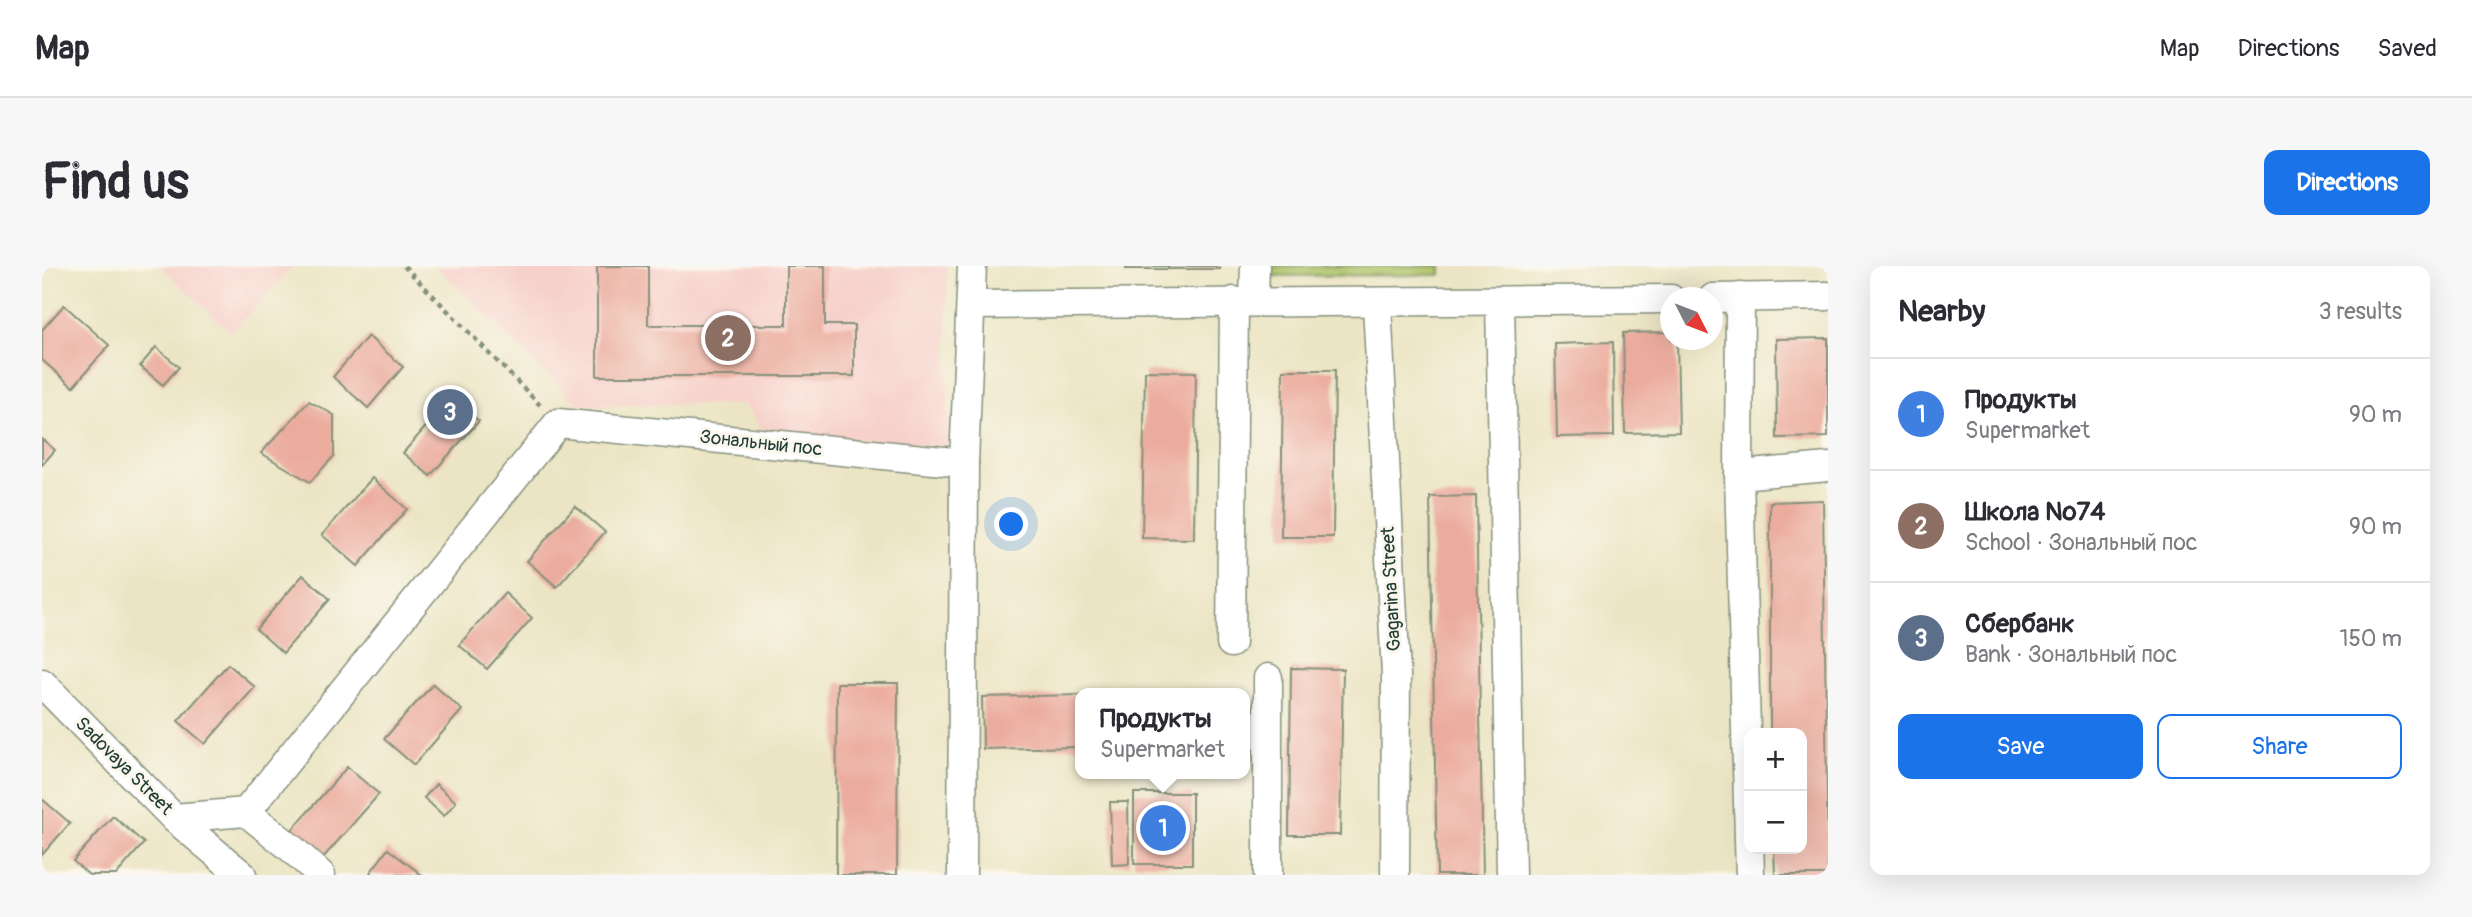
<!DOCTYPE html>
<html lang="en">
<head>
<meta charset="utf-8">
<style>
  body { margin:0; font-family:Pangolin,sans-serif; background:#f7f7f7; color:#2b2b33 }
  .controls { position:absolute; right:21px; bottom:21px; display:grid; overflow:hidden; border-radius:14px; box-shadow:0 7px 28px #0002 }
  .controls button { width:63px; height:63px; display:grid; place-items:center; padding:0; border:0; border-bottom:2px solid #e1e1e2; background:#fff; color:#2b2b33; font:35px sans-serif }
  .compass { position:absolute; left:1618px; top:21px; width:63px; height:63px; border-radius:50%; background:#fff; box-shadow:0 7px 28px #0002; rotate:132deg }
  .you { position:absolute; left:970px; top:259px; width:24px; height:24px; margin:-18px; border:5px solid #fff; border-radius:50%; background:#1a73e8; box-shadow:0 0 0 10px #1a73e833 }
  .badge { display:grid; place-items:center; width:46px; height:46px; border-radius:50%; background:#1a73e8; color:#fff; font-size:23px; font-weight:700 }
  .pin { position:absolute; translate:-50% -50%; border:4px solid #fff; box-shadow:0 2px 7px #0006 }
  .popup { position:absolute; left:1033px; top:422px; width:175px; height:91px; box-sizing:border-box; display:grid; place-content:center; border-radius:14px; background:#fff; filter:drop-shadow(0 2px 5px #0005); font-size:23px; white-space:nowrap; color:#7c7c81 }
  .popup b { font-size:26px; color:#2b2b33 }
  .popup::after { content:''; position:absolute; left:50%; top:100%; margin-left:-14px; border:14px solid transparent; border-top-color:#fff }
  .list { margin:0; padding:0; list-style:none }
  h2 { display:flex; justify-content:space-between; align-items:center; height:91px; margin:0; padding:0 28px; font-size:30px }
  h2 small { font-size:23px; font-weight:400; color:#7c7c81 }
  .list li { display:grid; grid-template-columns:46px 1fr auto; gap:21px; align-items:center; box-sizing:border-box; height:112px; padding:0 28px; border-top:2px solid #e1e1e2 }
  .list b { display:block; font-size:26px; white-space:nowrap }
  .list p { margin:0; font-size:23px; white-space:nowrap; color:#7c7c81 }
  .list em { font-size:23px; font-style:normal; color:#7c7c81 }
  .actions { display:flex; gap:14px; padding:21px 28px }
  .actions a { flex:1; padding:16px 0; border:2px solid #1a73e8; border-radius:14px; text-align:center; font-size:24px; color:#1a73e8 }
  .actions .main { background:#1a73e8; color:#fff }
  .map { position:relative; flex:none; width:1786px; height:609px; overflow:hidden; border-radius:14px }
  header { display:flex; align-items:center; gap:42px; box-sizing:border-box; height:98px; padding:0 35px; background:#fff; border-bottom:2px solid #e1e1e2 }
  header strong { font-size:33px }
  nav { display:flex; gap:38px; margin-inline-start:auto; font-size:24px }
  .intro { display:flex; align-items:center; justify-content:space-between; box-sizing:border-box; height:168px; padding:0 42px }
  h1 { margin:0; font-size:49px }
  .button { padding:18px 32px; border-radius:14px; background:#1a73e8; color:#fff; font-size:24px; font-weight:700 }
  main { display:flex; gap:42px; padding:0 42px }
  aside { flex:1; background:#fff; border-radius:14px; box-shadow:0 7px 28px #0002 }
  .map>svg:first-child { display:block }
</style>
</head>
<body>
<header>
<strong>Map</strong>
<nav><a>Map</a><a>Directions</a><a>Saved</a></nav>
</header>
<div class="intro"><h1>Find us</h1><a class="button">Directions</a></div>
<main>
<div class="map">
<svg width="1786" height="609" viewBox="0 0 1786 609">
  <rect width="100%" height="100%" fill="#fbf7ec"/>
  <filter id="ink" filterUnits="userSpaceOnUse"><feTurbulence type="fractalNoise" baseFrequency=".0143" numOctaves="2"/><feDisplacementMap in="SourceGraphic" scale="14" xChannelSelector="R" yChannelSelector="G"/><feConvolveMatrix kernelMatrix="1 2 1 2 8 2 1 2 1" color-interpolation-filters="sRGB"/></filter>
  <filter id="wash" filterUnits="userSpaceOnUse"><feTurbulence type="fractalNoise" baseFrequency=".00686" numOctaves="4" result="noise"/><feDisplacementMap in="SourceGraphic" scale="28" xChannelSelector="R" yChannelSelector="G"/><feGaussianBlur stdDeviation="1.57" result="paint"/><feColorMatrix in="noise" values="0 0 0 0 0 0 0 0 0 0 0 0 0 0 0 0 0 1.4 0 .05"/><feComposite in="paint" operator="in"/></filter>
  <g filter="url(#wash)">
    <rect width="100%" height="100%" fill="#ece5c5"/>
    <g fill="#f7d0cb">
      <polygon points="118,0 251,0 189,66"/>
      <polygon points="394,0 905,0 906,181 722,166 702,138 536,139"/>
    </g>
    <polygon fill="#afc367" stroke="#67804e" stroke-width="2" points="1229,0 1399,0 1399,9 1229,10"/>
    <g id="blocks">
      <g fill="#ebac9e">
        <polygon points="555,0 606,0 606,59 744,59 744,0 783,0 783,59 812,59 812,110 555,110"/>
        <rect x="1084" y="0" width="94" height="3"/>
        <polygon points="22,39 67,79 31,121 0,94 0,64"/>
        <polygon points="1629,66 1629,74 1635,74 1637,166 1583,167 1581,67"/>
        <polygon points="326,70 361,101 326,142 291,111"/>
        <polygon points="1786,72 1786,171 1735,172 1734,73"/>
        <polygon points="1571,76 1572,170 1515,171 1513,78"/>
        <polygon points="114,81 137,101 121,119 98,100"/>
        <polygon points="1241,104 1293,104 1291,271 1239,271"/>
        <polygon points="1103,105 1154,106 1152,273 1100,272"/>
        <polygon points="410,131 437,155 388,210 361,187"/>
        <polygon points="267,135 292,149 292,190 268,216 219,187"/>
        <polygon points="0,173 13,184 0,199"/>
        <polygon points="330,212 365,243 316,300 280,269"/>
        <polygon points="1434,230 1441,609 1395,609 1388,231"/>
        <polygon points="1781,234 1786,609 1733,609 1732,583 1760,583 1760,467 1728,467 1728,236"/>
        <polygon points="533,240 563,266 515,321 485,295"/>
        <polygon points="261,309 288,333 241,387 214,363"/>
        <polygon points="463,327 490,352 445,403 417,379"/>
        <polygon points="186,398 213,421 163,478 136,455"/>
        <polygon points="1249,402 1301,403 1298,569 1247,569"/>
        <polygon points="795,417 856,417 855,609 794,609"/>
        <polygon points="391,418 420,444 372,499 342,473"/>
        <polygon points="1039,429 1039,481 941,483 940,431"/>
        <polygon points="305,501 337,528 280,593 249,565"/>
        <polygon points="394,518 414,536 402,550 382,532"/>
        <rect x="1092" y="527" width="58" height="71"/>
        <polygon points="0,533 28,557 0,589"/>
        <polygon points="1068,536 1086,536 1087,598 1070,599"/>
        <polygon points="71,550 102,577 74,609 47,609 31,595"/>
        <polygon points="346,583 380,609 331,609 328,607"/>
      </g>
    </g>
  </g>
  <g filter="url(#ink)">
    <use href="#blocks" fill-opacity="0" stroke="#86917c" stroke-width="2"/>
    <g fill="none" stroke-linecap="round" stroke-linejoin="round">
      <g stroke="#86917c" stroke-width="31">
        <g id="minor">
          <polyline points="1671,32 1786,30"/>
          <polyline points="1212,35 1213,0"/>
          <polyline points="1458,36 1469,609"/>
          <polyline points="1335,38 1354,409 1353,609"/>
          <path d="M929,39C1162,36 1395,37 1629,33"/>
          <polyline points="1697,209 1698,31"/>
          <polyline points="1189,377 1192,35"/>
          <polyline points="0,417 132,552 204,546 249,582 279,609"/>
          <polyline points="204,546 516,157 922,197"/>
          <polyline points="132,552 200,609"/>
          <polyline points="920,609 922,197 930,0"/>
          <polyline points="1226,609 1226,412"/>
          <polyline points="1708,609 1697,209 1786,201"/>
        </g>
      </g>
      <polyline stroke="#86917c" stroke-width="4.5" stroke-dasharray="5 5" stroke-linecap="butt" points="362,0 498,139"/>
      <use href="#minor" stroke="#fff" stroke-width="28"/>
    </g>
  </g>
  <g text-anchor="middle" dominant-baseline="central" stroke-width="6" stroke-linejoin="round" paint-order="stroke">
    <g font-size="19" fill="#1f3d34" stroke="#fbf7ec">
      <text transform="translate(719 177) rotate(6)">Зональный пос</text>
      <text transform="translate(1349 323) rotate(-93)">Gagarina Street</text>
      <text transform="translate(82 500) rotate(45)">Sadovaya Street</text>
    </g>
  </g>
</svg>
<div class="controls">
<button>+</button>
<button>−</button>
</div>
<svg class="compass" viewBox="-18 -18 36 36"><path d="M0-13l5 13h-10z" fill="#e53935"/><path d="M0 13l5-13h-10z" fill="#7c7c81"/></svg>
<div class="you"></div>
<div class="pin badge" style="left:1121px;top:562px;background:#3f7fe0">1</div>
<div class="popup"><b>Продукты</b>Supermarket</div>
<div class="pin badge" style="left:686px;top:72px;background:#8d6e63">2</div>
<div class="pin badge" style="left:408px;top:146px;background:#5c6f8a">3</div>
</div>
<aside>
<h2>Nearby<small>3 results</small></h2>
<ul class="list">
<li><span class="badge" style="background:#3f7fe0">1</span><div><b>Продукты</b><p>Supermarket</p></div><em>90 m</em></li>
<li><span class="badge" style="background:#8d6e63">2</span><div><b>Школа №74</b><p>School · Зональный пос</p></div><em>90 m</em></li>
<li><span class="badge" style="background:#5c6f8a">3</span><div><b>Сбербанк</b><p>Bank · Зональный пос</p></div><em>150 m</em></li>
</ul>
<div class="actions"><a class="main">Save</a><a>Share</a></div>
</aside>
</main>
</body>
</html>
